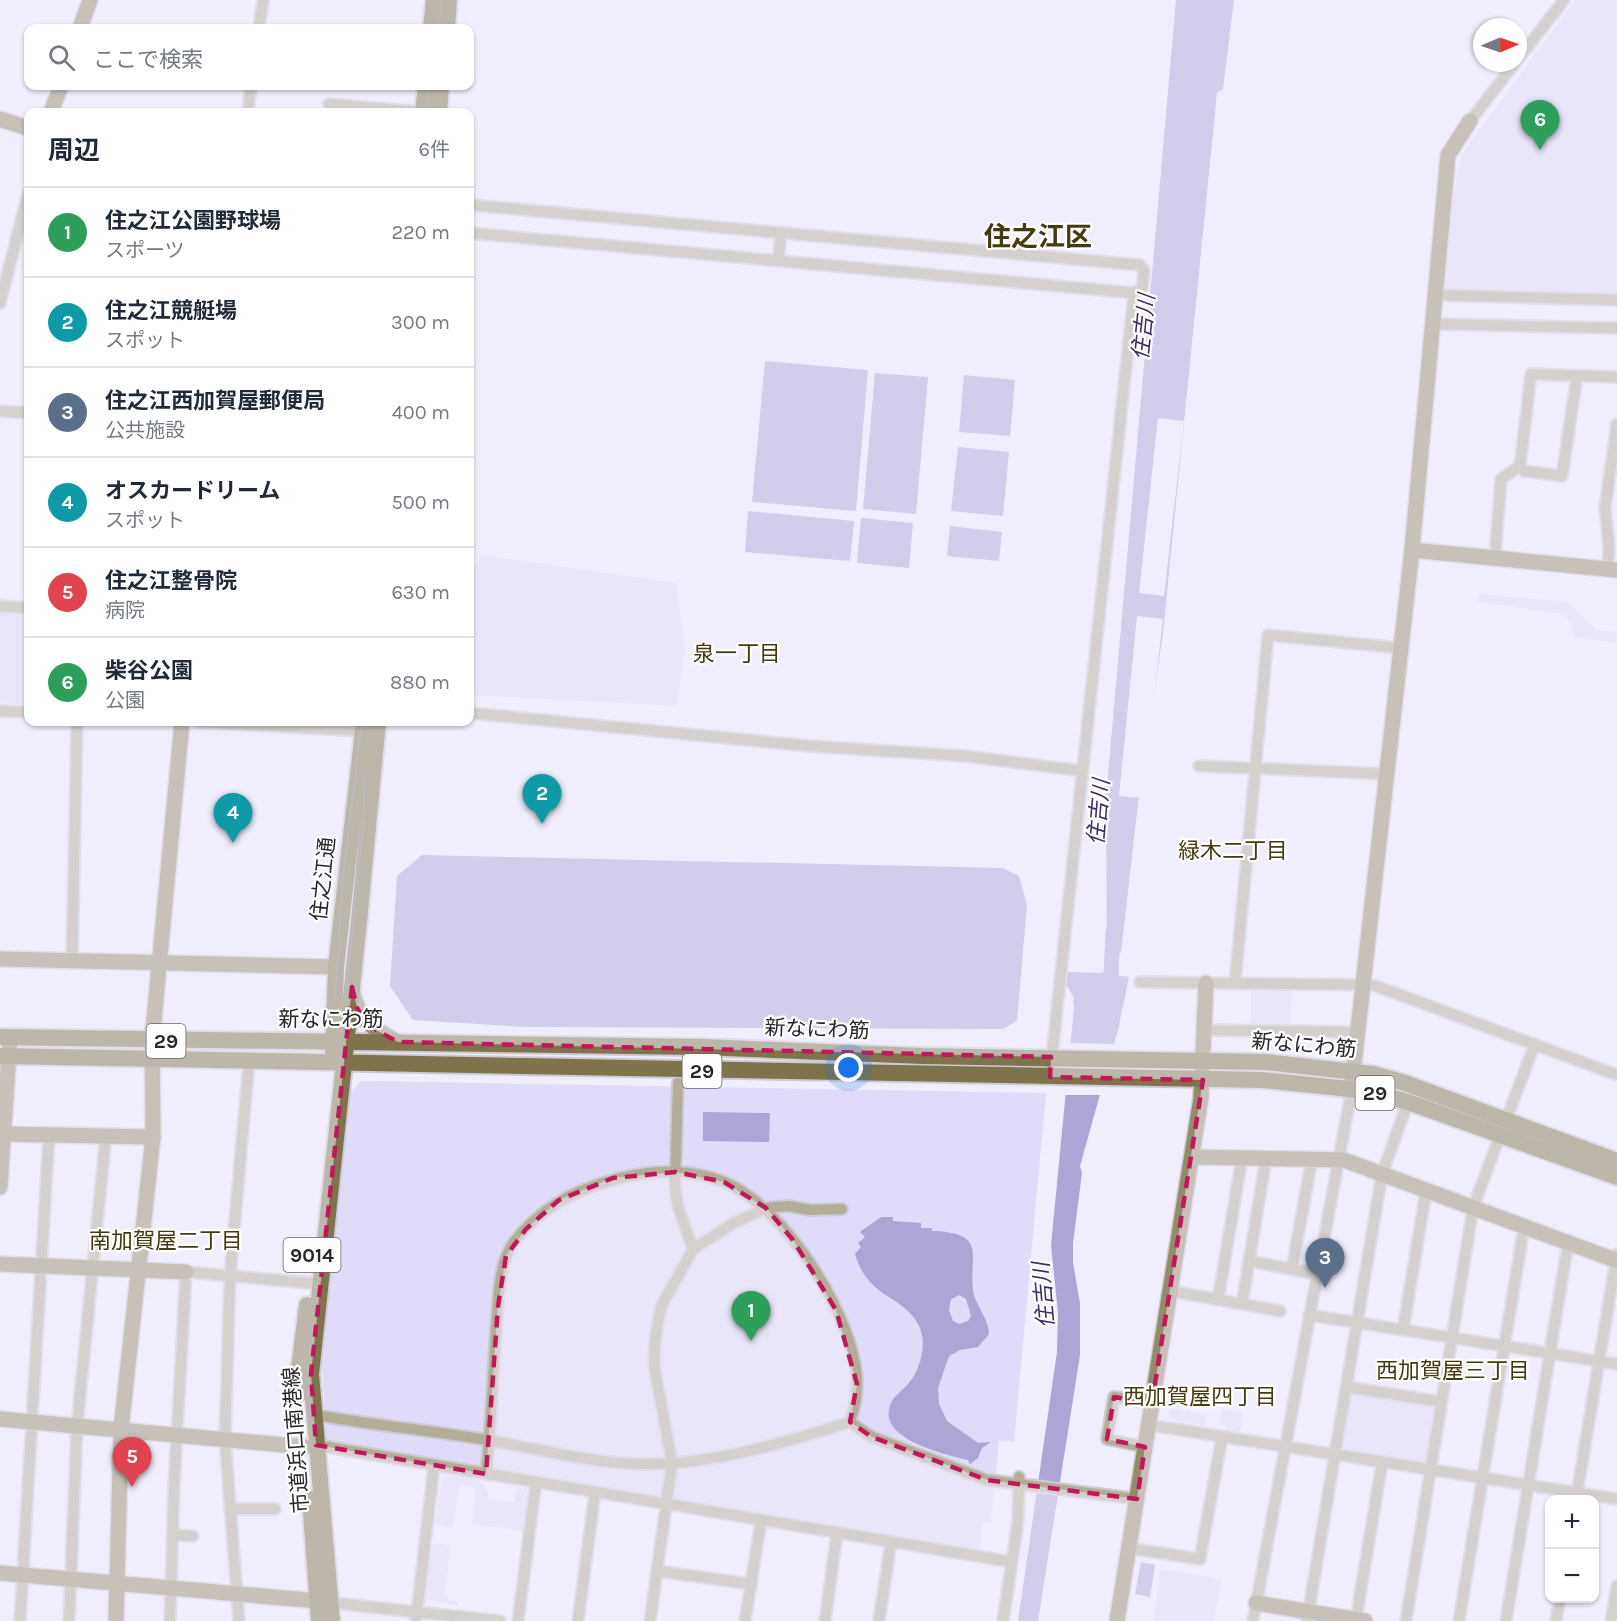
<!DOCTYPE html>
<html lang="ja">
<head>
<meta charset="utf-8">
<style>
  body { margin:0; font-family:Karla,"Noto Sans JP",sans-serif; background:#f6f6f7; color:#1f2937 }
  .controls { position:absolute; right:18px; bottom:18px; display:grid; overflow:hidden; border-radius:12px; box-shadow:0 2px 4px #0004 }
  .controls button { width:54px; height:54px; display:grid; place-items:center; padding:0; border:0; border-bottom:2px solid #e0e1e3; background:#fff; color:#1f2937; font:30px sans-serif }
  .compass { position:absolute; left:1473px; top:18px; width:54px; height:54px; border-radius:50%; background:#fff; box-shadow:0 2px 4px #0004; rotate:88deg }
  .you { position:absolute; left:849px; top:1068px; width:21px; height:21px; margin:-15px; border:4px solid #fff; border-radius:50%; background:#1a73e8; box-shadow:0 0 0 9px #1a73e833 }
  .badge { display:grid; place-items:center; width:39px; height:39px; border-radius:50%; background:#866e0c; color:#fff; font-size:20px; font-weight:700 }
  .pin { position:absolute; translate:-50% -50px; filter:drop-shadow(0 2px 3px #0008) }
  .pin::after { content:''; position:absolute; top:32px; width:21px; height:18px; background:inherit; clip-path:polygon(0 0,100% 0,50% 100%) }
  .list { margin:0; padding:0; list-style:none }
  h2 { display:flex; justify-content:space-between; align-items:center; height:78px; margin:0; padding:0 24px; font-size:26px }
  h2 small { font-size:20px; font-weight:400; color:#747a83 }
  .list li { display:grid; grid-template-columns:39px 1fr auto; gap:18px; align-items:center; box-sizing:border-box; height:90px; padding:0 24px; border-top:2px solid #e0e1e3 }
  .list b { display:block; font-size:22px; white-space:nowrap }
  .list p { margin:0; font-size:20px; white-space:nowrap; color:#747a83 }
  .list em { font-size:20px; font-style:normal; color:#747a83 }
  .icon { flex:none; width:33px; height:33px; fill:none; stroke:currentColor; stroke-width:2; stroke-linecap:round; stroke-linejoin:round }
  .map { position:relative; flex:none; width:1617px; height:1621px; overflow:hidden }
  .search { position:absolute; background:#fff; box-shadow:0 2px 4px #0004; left:24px; top:24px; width:450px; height:66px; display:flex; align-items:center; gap:15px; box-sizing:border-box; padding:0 21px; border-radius:12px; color:#747a83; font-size:22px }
  .panel { position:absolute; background:#fff; box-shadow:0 2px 4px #0004; left:24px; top:108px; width:450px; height:618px; border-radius:12px }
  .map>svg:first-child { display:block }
</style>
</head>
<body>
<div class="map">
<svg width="1617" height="1621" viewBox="0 0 1617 1621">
  <rect width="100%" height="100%" fill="#f0eefc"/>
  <g fill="#dfdbf8">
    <polygon points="1575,0 1617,0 1617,296 1445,289 1453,196 1461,155"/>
    <polygon points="482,555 676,583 685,647 677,706 470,695 470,574"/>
    <polygon points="1479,594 1569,602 1597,630 1617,632 1617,643 1574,637 1572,625 1563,614 1478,602"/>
    <polygon points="0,613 28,614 28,705 0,703"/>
    <polygon points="1251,990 1292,990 1291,1030 1251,1028"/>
    <polygon points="361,1081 1046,1093 1014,1442 999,1440 991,1522 982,1523 980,1551 327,1444 322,1366 351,1092"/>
    <polygon points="1355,1394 1433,1405 1436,1409 1427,1462 1423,1465 1344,1452 1341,1448 1351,1395"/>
    <polygon points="1176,1409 1207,1414 1205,1425 1168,1419 1169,1410"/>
    <polygon points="1221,1409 1243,1412 1240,1434 1226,1431 1226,1427 1219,1422"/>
    <polygon points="444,1475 479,1480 488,1491 488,1499 514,1503 517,1487 526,1488 531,1493 525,1531 472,1524 476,1489 462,1485 459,1488 453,1528 435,1525 442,1477"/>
    <polygon points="433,1543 451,1546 444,1596 448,1597 448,1600 459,1602 459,1606 425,1599"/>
    <polygon points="1161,1569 1221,1579 1214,1621 1153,1621"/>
  </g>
  <g fill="#ada5d5" fill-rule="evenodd">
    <polygon points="1176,0 1234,0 1223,89 1217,93 1163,633 1138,804 1121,953 1107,952 1106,798"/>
    <polygon points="765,361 868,370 856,511 752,502"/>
    <polygon points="875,373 928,377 916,514 863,509"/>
    <polygon points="964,375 1015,380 1010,436 959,432"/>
    <polygon points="958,447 1009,452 1003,516 951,511"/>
    <polygon points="748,511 854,521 850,561 745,552"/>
    <polygon points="861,518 913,523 909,568 857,563"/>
    <polygon points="950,526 1002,532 999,561 947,556"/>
    <polygon points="422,855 1003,868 1019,876 1027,905 1017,1021 1003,1029 525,1027 413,1020 390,986 397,876"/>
    <polygon points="1067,972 1108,973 1129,977 1118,1030 1080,1166 1082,1173 1073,1243 1073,1263 1080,1303 1080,1355 1038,1621 1018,1621 1057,1352 1058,1313 1051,1245 1074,1008 1073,996 1066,985"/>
    <polygon points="703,1112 770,1113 769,1142 703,1141"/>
    <path d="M881,1217H893V1221L921,1223V1228H932V1231C992,1233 966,1258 974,1295C978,1309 989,1320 989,1334L978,1347L960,1350L949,1356L938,1388L939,1404L947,1421L978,1443L991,1442L982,1448L978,1458L970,1464L968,1460C944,1454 872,1438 892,1401C896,1394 903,1390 908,1384C920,1371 927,1345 920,1328C906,1295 868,1300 855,1254L861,1247L858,1243L865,1237L860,1232ZM959,1295L966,1299L971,1316L968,1321L959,1324L953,1321L949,1310L951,1299Z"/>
    <polygon points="1141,1562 1155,1565 1150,1597 1135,1594"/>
  </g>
  <g fill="#f0eefc">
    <polygon points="1158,418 1184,421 1164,596 1139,593"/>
    <polygon points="1137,616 1163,619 1142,798 1119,796"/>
    <polygon points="1067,1043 1117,1044 1102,1095 1062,1095"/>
  </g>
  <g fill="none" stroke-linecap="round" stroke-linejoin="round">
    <polyline stroke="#ada5d5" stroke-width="15" points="1103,990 1111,974 1113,932"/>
    <g stroke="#cccad6" stroke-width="14">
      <g id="street">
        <polyline points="259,28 263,0"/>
        <polyline points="1518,59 1564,0"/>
        <polyline points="329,104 420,112"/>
        <polyline points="248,112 251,86"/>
        <polyline points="1470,121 1515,63"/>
        <polyline points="470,205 1140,265 1144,271 1142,289 1134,293 470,233"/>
        <polyline points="778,261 781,233"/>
        <polyline points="1436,295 1617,300"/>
        <polyline points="0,303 28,194"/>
        <polyline points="1433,324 1617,328"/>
        <polyline points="1577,376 1562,476 1524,471 1520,466 1531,374 1617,377"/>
        <polyline points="0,411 28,413"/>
        <polyline points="1495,558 1501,479 1520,466"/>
        <polyline points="1608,569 1609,546 1605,508 1617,424"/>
        <polyline points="0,606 28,608"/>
        <polyline points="0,711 28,712"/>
        <polyline points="470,713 809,746 965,756 1082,771"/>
        <polyline points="198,722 363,731"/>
        <polyline points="1199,766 1388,774"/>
        <polyline points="72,960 77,722"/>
        <polyline points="1140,982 1373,985 1617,1075"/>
        <polyline points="1235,983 1268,635 1401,648"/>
        <polyline points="1205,1030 1358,1032"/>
        <polyline points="1051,1065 1134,293"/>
        <polyline points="678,1083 675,1187 678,1207 693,1249"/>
        <polyline points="1506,1120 1535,1044"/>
        <polyline points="1249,1261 1317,1274"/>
        <polyline points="1292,1269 1312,1159"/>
        <polyline points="1171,1291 1280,1311"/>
        <polyline points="1218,1300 1242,1158"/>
        <polyline points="1242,1304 1266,1158"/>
        <polyline points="1309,1315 1617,1364"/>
        <polyline points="1403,1330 1426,1191"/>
        <polyline points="1347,1387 1442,1402"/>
        <path d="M322,1416C379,1426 436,1431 493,1441C543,1450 595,1464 646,1464C715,1464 784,1443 850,1422C854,1410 857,1399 857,1386C858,1321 785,1206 724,1182C677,1163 623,1173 578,1192C553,1203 516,1230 506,1257C498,1279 498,1306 496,1329C493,1377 491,1426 486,1474"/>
        <polyline points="850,1422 872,1437 987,1480 1137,1499"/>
        <polyline points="1149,1425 1617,1499"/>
        <polyline points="316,1445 1012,1562"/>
        <polyline points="1145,1447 1107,1439 1114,1397 1152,1403"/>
        <polyline points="1576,1499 1617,1254"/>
        <polyline points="230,1509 275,1509"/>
        <polyline points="173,1535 193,1536"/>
        <polyline points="1128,1548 1200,1559 1222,1437"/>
        <polyline points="657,1571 751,1584"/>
        <polyline points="324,1602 500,1621"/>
        <polyline points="1356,1619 1382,1463"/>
        <polyline points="20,1621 49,1135"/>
        <polyline points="69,1621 77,1426 106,1135"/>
        <polyline points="170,1621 174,1486 186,1272 320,1284"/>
        <polyline points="239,1621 225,1439 230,1276 249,1061"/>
        <polyline points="416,1621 434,1465"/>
        <polyline points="518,1621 536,1482"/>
        <polyline points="578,1621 595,1493"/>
        <polyline points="650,1621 672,1463 654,1365 655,1341 661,1307 693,1249 734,1223 766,1208 788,1206 811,1210 842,1209"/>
        <polyline points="745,1621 761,1521"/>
        <polyline points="825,1621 837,1533"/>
        <polyline points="879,1621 891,1542"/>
        <polyline points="1003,1621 1018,1521 1019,1477"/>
        <polyline points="1253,1621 1352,1088"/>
        <polyline points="1307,1621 1382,1174 1408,1102"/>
        <polyline points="1406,1621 1473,1208 1500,1135"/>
        <polyline points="1459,1621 1524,1227"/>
        <polyline points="1506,1621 1568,1243"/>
        <polyline points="1556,1621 1560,1598"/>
        <polyline points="1611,1621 1617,1586"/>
      </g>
    </g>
    <g stroke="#cccad6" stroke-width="18">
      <g id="secondary">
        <polyline points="80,28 90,0"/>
        <polyline points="51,112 61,86"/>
        <polyline points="0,119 28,128"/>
        <polyline points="1412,550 1617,570"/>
        <polyline points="0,959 336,967"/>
        <path d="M352,990C360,1022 370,1027 398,1042"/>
        <polyline points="1352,1082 1412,550 1448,155 1470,121"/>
        <polyline points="0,1134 153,1137"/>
        <polyline points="1193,1157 1344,1160 1615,1260"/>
        <polyline points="0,1187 10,1038"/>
        <polyline points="0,1264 186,1272"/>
        <polyline points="0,1419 306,1447"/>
        <polyline points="0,1573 318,1601"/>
        <polyline points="1256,1603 1365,1621"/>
        <polyline points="116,1621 121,1429 153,1137 152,1041 182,722"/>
        <polyline points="1117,1621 1201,1098 1206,983"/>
      </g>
    </g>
    <g stroke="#cccad6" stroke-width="20">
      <g id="primary">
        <polyline points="431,28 434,0"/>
        <polyline points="447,28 449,0"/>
        <polyline points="423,112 426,86"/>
        <polyline points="439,112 441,86"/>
        <polyline points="0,1037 703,1047 923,1056 1265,1062 1373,1074 1405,1083 1617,1161"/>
        <polyline points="333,1053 336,967 364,722"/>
        <polyline points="0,1056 1262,1080 1368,1091 1408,1102 1617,1177"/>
        <polyline points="301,1393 299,1368 307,1305"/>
        <polyline points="310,1499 319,1621"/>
        <polyline points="332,1621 311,1374 359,922 378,722"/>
      </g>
    </g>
    <use href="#street" stroke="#b3ac97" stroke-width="10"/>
    <use href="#secondary" stroke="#948b6b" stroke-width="15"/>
    <use href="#primary" stroke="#7f734b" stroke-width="16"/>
    <g stroke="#7e7d85" stroke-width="1.5">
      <polyline points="439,28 442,0"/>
      <polyline points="426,112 429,86"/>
      <polyline points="335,1002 344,866 362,722"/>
      <polyline points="345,1002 363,824 365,775"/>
    </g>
  </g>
  <path d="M0 0H1617V1621H0ZM352,987L357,1008L369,1026L398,1042L1051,1057L1050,1077L1203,1080L1152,1403L1114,1397L1107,1439L1145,1447L1137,1499L987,1480L872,1437L850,1422L857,1384L836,1310L793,1240L766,1208L724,1182L676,1172L613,1178L559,1200L526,1229L506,1256L498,1306L486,1474L316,1445L311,1374Z" fill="#f0eefc" fill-opacity=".55" fill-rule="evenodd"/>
  <path fill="none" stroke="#c2185b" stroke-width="4.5" stroke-dasharray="12 8" stroke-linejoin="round" d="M352,987L357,1008L369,1026L398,1042L1051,1057L1050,1077L1203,1080L1152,1403L1114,1397L1107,1439L1145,1447L1137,1499L987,1480L872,1437L850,1422L857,1384L836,1310L793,1240L766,1208L724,1182L676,1172L613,1178L559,1200L526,1229L506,1256L498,1306L486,1474L316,1445L311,1374Z"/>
  <g text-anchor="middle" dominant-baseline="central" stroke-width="4.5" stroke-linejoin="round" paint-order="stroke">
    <g fill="#fefefe" stroke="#68676a" stroke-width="1.5">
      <rect x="146.5" y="1024" width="39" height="34" rx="4.5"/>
      <rect x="682.5" y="1054" width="39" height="34" rx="4.5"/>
      <rect x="1355.5" y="1076" width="39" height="34" rx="4.5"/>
      <rect x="283.5" y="1238" width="57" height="34" rx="4.5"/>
    </g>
    <g font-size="20" font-weight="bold" fill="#27262b">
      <text x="166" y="1041">29</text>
      <text x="702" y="1071">29</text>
      <text x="1375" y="1093">29</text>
      <text x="312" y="1255">9014</text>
    </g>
    <g font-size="21" fill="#27262b" stroke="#fefefe">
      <text transform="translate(323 879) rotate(-84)">住之江通</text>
      <text x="331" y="1019">新なにわ筋</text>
      <text transform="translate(817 1029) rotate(2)">新なにわ筋</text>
      <text transform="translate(1304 1045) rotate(5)">新なにわ筋</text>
      <text transform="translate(296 1440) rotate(-94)">市道浜口南港線</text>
    </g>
    <g font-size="22" font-style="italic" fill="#3c2d67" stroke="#fefefe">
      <text transform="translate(1144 327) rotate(-84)">住吉川</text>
      <text transform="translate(1099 812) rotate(-85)">住吉川</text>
      <text transform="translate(1044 1295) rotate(-95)">住吉川</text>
    </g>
    <g font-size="22" fill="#463a10" stroke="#fefefe">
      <text x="737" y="654">泉一丁目</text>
      <text x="1233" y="851">緑木二丁目</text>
      <text x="166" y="1241">南加賀屋二丁目</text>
      <text x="1453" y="1371">西加賀屋三丁目</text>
      <text x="1200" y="1397">西加賀屋四丁目</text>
    </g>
    <g font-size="27" font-weight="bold" fill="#463a10" stroke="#fefefe">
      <text x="1038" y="237">住之江区</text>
    </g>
  </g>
</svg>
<div class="controls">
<button>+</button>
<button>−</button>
</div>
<svg class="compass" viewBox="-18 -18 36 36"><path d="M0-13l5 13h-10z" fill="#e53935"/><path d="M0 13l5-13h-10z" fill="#747a83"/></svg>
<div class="you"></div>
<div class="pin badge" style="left:751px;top:1341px;background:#2e9e5b">1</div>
<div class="pin badge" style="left:542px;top:824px;background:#0f9aa8">2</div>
<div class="pin badge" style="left:1325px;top:1288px;background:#5c6f8a">3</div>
<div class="pin badge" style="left:233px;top:843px;background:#0f9aa8">4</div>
<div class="pin badge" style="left:132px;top:1487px;background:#e0444e">5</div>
<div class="pin badge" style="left:1540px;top:150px;background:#2e9e5b">6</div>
<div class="search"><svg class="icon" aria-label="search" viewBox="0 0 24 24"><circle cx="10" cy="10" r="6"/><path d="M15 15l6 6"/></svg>ここで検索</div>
<section class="panel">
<h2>周辺<small>6件</small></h2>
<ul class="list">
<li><span class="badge" style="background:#2e9e5b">1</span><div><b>住之江公園野球場</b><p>スポーツ</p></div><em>220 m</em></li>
<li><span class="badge" style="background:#0f9aa8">2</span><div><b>住之江競艇場</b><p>スポット</p></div><em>300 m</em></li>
<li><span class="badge" style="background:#5c6f8a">3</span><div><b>住之江西加賀屋郵便局</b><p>公共施設</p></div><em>400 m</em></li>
<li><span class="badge" style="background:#0f9aa8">4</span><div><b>オスカードリーム</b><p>スポット</p></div><em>500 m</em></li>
<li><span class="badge" style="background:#e0444e">5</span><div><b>住之江整骨院</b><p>病院</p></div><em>630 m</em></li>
<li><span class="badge" style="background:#2e9e5b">6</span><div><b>柴谷公園</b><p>公園</p></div><em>880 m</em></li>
</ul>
</section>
</div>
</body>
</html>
